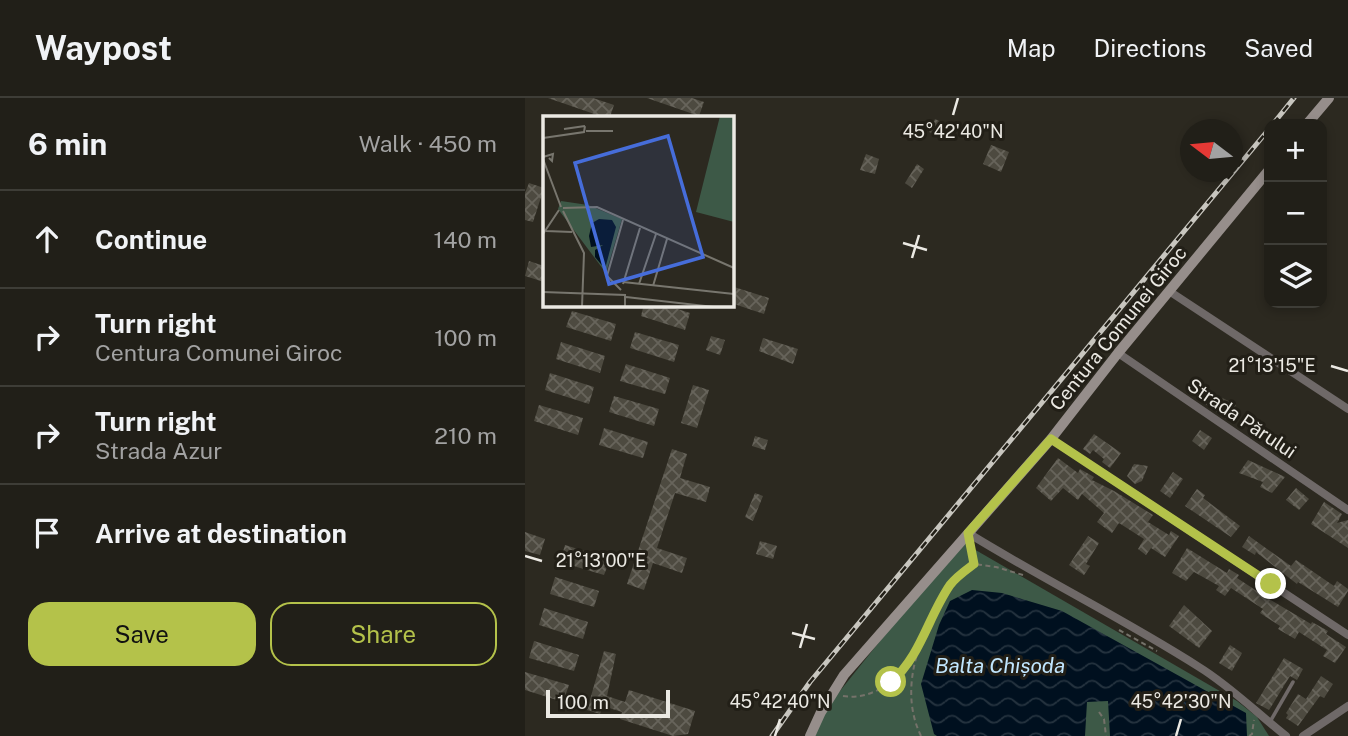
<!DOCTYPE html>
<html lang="en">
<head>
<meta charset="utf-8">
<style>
  body { margin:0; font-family:"Public Sans",sans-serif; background:#292721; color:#f1f3f6 }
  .controls { position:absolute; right:21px; top:21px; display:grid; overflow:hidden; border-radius:14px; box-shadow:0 4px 10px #0003 }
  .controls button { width:63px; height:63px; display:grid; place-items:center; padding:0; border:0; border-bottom:2px solid #3e3d37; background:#211f18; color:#f1f3f6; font:35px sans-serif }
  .compass { position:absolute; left:655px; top:21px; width:63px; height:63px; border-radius:50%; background:#211f18; box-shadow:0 4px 10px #0003; rotate:286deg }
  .scale { position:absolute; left:21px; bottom:18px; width:124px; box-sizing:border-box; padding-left:7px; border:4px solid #ebe9e3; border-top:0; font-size:19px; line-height:24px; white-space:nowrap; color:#ebe9e3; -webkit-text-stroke:5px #221f17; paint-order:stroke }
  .stop { position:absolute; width:21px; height:21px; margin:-16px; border:5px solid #b4c24a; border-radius:50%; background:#fff }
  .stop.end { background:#b4c24a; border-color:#fff; box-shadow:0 2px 7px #0008 }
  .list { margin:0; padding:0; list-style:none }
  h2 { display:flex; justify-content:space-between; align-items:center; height:91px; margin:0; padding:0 28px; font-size:30px }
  h2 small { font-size:23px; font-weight:400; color:#a2a2a2 }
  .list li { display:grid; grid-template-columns:46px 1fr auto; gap:21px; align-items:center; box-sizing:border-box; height:98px; padding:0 28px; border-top:2px solid #3e3d37 }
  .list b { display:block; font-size:26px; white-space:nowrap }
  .list p { margin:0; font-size:23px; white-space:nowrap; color:#a2a2a2 }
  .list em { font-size:23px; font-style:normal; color:#a2a2a2 }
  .actions { display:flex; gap:14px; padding:21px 28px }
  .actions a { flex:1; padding:16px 0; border:2px solid #b4c24a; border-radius:21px; text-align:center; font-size:24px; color:#b4c24a }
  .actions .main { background:#b4c24a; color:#111 }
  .icon { flex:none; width:38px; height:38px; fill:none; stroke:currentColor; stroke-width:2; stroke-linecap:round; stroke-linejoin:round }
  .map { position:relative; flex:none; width:823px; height:638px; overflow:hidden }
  header { display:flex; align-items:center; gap:42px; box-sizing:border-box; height:98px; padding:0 35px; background:#211f18; border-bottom:2px solid #3e3d37 }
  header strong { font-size:33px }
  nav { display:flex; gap:38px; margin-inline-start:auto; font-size:24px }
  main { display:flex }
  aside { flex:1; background:#211f18 }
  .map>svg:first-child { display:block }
</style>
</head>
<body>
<header>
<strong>Waypost</strong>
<nav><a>Map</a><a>Directions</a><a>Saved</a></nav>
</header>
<main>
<aside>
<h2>6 min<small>Walk · 450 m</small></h2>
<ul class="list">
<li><svg class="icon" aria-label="ahead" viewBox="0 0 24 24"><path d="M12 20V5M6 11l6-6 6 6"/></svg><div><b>Continue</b></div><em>140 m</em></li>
<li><svg class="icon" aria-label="right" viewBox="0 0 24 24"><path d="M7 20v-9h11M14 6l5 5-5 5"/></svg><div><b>Turn right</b><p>Centura Comunei Giroc</p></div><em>100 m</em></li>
<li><svg class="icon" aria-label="right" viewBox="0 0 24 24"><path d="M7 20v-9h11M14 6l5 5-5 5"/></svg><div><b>Turn right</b><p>Strada Azur</p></div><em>210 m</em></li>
<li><svg class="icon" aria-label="arrive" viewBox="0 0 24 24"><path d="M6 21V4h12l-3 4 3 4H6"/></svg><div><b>Arrive at destination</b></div></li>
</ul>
<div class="actions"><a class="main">Save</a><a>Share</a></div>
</aside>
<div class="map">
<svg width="823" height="638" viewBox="0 0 823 638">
  <defs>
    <pattern id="water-waves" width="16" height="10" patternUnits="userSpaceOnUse" patternTransform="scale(1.75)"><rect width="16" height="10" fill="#00101f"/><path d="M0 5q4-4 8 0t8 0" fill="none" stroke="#25333f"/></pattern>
    <pattern id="building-cross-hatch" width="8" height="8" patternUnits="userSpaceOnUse" patternTransform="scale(1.75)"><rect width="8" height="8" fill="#4d4a40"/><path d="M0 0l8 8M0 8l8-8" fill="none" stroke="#67645b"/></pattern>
  </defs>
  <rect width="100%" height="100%" fill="#2c2920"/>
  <polygon fill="#3d5947" points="435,443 712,603 732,619 744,638 282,638 287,628"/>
  <polygon fill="url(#water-waves)" points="447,492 477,495 537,513 721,615 722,638 585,638 583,603 562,604 560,638 412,638 409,636 396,586 414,527 425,503"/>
  <g fill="url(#building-cross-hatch)">
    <polygon points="23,0 68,0 89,7 85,19 78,19"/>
    <polygon points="122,0 167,0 179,4 174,18"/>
    <polygon points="410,21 424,28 418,41 404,34"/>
    <polygon points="466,47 484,54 476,74 458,66"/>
    <polygon points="341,56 354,61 350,76 335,72"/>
    <polygon points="392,66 399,71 387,90 380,85"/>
    <polygon points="4,85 19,90 8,124 0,122 0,95"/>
    <polygon points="4,163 19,168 19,184 0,178"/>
    <polygon points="206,188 244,200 239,216 206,205"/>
    <polygon points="119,206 137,206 165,215 160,232 116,218"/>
    <polygon points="47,213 91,226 86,243 41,229"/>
    <polygon points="110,234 154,247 149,264 105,250"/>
    <polygon points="186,238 200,242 195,257 181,252"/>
    <polygon points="238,240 273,251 268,266 234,253"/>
    <polygon points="36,244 80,258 75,275 31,261"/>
    <polygon points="101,266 145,280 140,296 95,283"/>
    <polygon points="25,275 69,289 64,306 20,292"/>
    <polygon points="168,287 184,292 172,330 156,325"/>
    <polygon points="686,294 711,307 703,322 679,305"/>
    <polygon points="89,298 134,311 129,328 84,314"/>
    <polygon points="14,307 58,320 53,337 9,323"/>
    <polygon points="79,330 123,344 118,360 74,347"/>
    <polygon points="675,332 687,340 679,352 667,343"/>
    <polygon points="569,336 596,355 585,370 577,364 579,361 568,352 565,356 558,351"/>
    <polygon points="230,338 243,342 240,352 227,348"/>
    <polygon points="147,351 162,356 155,380 185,389 181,404 150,395 132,450 162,460 157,475 128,465 119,492 102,486"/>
    <polygon points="533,360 553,375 555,371 569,379 567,382 589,393 628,417 623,424 644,437 646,433 654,438 640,459 626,450 621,457 613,451 619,441 594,425 587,435 572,424 579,415 557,396 553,402 538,390 526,403 511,390"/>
    <polygon points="723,362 760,379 747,395 735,389 738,384 714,375"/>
    <polygon points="609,366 623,368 617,383 610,386 602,378"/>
    <polygon points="648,374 658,381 645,400 635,393"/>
    <polygon points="771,390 784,401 774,412 761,402"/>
    <polygon points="672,391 680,397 678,400 715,428 706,439 660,408"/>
    <polygon points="230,395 238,398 228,423 220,419"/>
    <polygon points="799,404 817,416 812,425 823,422 823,450 786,426"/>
    <polygon points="0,434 20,441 15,457 0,453"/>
    <polygon points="563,438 574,445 561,466 565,468 559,477 544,467"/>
    <polygon points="724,438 766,468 771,462 809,488 812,483 823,491 823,493 813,509 773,484 772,486 731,454 730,457 717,449"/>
    <polygon points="235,443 252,448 248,461 231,456"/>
    <polygon points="40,447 85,461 79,477 35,464"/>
    <polygon points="662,450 702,475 704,471 714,477 712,480 744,501 786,526 787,524 803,533 801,536 821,549 810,565 798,558 802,552 774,534 770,541 753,531 755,528 735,515 738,511 706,490 700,498 691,492 694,488 669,474 661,483 647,475"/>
    <polygon points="30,479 74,493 69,509 25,496"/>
    <polygon points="659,507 687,533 674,550 644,528"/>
    <polygon points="19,510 63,524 58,541 14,527"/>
    <polygon points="9,543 54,557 49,573 4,560"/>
    <polygon points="705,547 717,555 707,573 694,565"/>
    <polygon points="79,553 91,556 82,598 100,604 104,592 170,613 163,636 148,638 95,621 97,614 78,608 75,616 62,612"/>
    <polygon points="759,560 778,571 772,582 765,578 744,612 731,605"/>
    <polygon points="0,574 44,587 38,604 0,592"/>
    <polygon points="796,578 808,586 799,600 795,598 773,628 761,620 763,617 761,615 773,596 781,601"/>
  </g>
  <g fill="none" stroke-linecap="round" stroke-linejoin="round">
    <g stroke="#75726a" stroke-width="2" stroke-dasharray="5 3.5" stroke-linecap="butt">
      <polyline points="445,446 449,465"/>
      <polyline points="594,532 632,553"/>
      <path d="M318,598C348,603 376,580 390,556"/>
      <polyline points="574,614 579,621 581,638"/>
      <path d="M396,638C375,595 391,546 414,507C418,499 422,490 428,484C434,477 442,471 449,466L471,469L498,477"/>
      <polyline points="724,638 727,636 729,622"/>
    </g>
    <polyline stroke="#6f6968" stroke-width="3.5" points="746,622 768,584"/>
    <g stroke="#6f6968" stroke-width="8">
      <polyline points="644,193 823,311"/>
      <polyline points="593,255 823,412"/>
      <polyline points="526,341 823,537"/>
      <path d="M443,435C519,482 599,521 674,569C705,588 732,615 761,638"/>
      <polyline points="778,638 823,608"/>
    </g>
    <g stroke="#968e8b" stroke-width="10">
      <polyline points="782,26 804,0"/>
      <polyline points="285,638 296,614 319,577 526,341 593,255 744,72"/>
    </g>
    <g stroke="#c8c6bf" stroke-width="5">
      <g id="rail">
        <polyline points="748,26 769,0"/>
        <polyline points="247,638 285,584 744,31"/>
      </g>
    </g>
    <use href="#rail" stroke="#221f17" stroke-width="2.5" stroke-dasharray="8" stroke-linecap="butt"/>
  </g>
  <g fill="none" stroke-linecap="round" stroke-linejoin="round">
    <path stroke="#b4c24a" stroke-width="9" d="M366,584C396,558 403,519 425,487C431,479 441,472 449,466L443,435L526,341L746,486"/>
  </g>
  <path fill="none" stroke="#ebe9e3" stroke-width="2.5" d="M428,17L433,0M378,145L402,152M387,160L394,137M806,268L823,273M0,458L17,463M267,535L290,541M275,550L282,526M250,638L255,621M651,638L656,621"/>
  <g text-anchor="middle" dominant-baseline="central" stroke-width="6" stroke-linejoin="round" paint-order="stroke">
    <g font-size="19" fill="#ebe9e3" stroke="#221f17">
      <text transform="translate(593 230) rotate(-51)">Centura Comunei Giroc</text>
      <text transform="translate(717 320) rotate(34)">Strada Părului</text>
    </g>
    <g font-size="21" font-style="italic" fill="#c1e6fe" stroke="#221f17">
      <text x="475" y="567">Balta Chișoda</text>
    </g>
  </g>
  <g transform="translate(18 18)">
    <rect width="191" height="191" fill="#2c2920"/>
    <path d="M177,0H191V106L153,96ZM18,85L45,89L79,103L63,157L15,93Z" fill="#3d5947"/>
    <path d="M56,103L69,104L73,111L62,153L52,141V134L60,129L48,131L46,120L49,107Z" fill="#00101f"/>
    <path fill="none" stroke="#78766e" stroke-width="2" d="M21,13L42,10M43,15H70M0,22L41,16L42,10M0,41L10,38L9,45L6,42M0,43L18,91M20,92L54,91L191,152M20,95L41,137L39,191M3,115L29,116M0,118L16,94M80,166L191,178M80,168L97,112M96,168L113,118M110,170L124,123M78,174L64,160L80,104M0,176L82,179V191M83,181L171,191"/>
    <path fill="#466dda" fill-opacity="0.15" stroke="#466dda" stroke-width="3.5" d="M125,20L160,141L66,168L32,47Z"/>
    <rect width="191" height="191" fill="none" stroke="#ebe9e3" stroke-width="3.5"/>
  </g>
  <g font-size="18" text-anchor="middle" fill="#ebe9e3" stroke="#221f17" stroke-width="6" stroke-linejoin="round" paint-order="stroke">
    <text x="428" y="40">45°42'40"N</text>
    <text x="747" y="274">21°13'15"E</text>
    <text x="76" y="469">21°13'00"E</text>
    <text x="255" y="610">45°42'40"N</text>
    <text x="656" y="610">45°42'30"N</text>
  </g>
</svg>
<div class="controls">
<button>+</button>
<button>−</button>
<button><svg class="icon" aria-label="layers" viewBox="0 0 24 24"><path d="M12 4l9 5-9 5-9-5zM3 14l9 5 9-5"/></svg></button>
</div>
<svg class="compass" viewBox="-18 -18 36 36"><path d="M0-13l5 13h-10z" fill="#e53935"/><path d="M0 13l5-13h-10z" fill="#a2a2a2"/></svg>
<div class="scale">100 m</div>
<div class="stop" style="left:366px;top:584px"></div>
<div class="stop end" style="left:746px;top:486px"></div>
</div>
</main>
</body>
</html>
